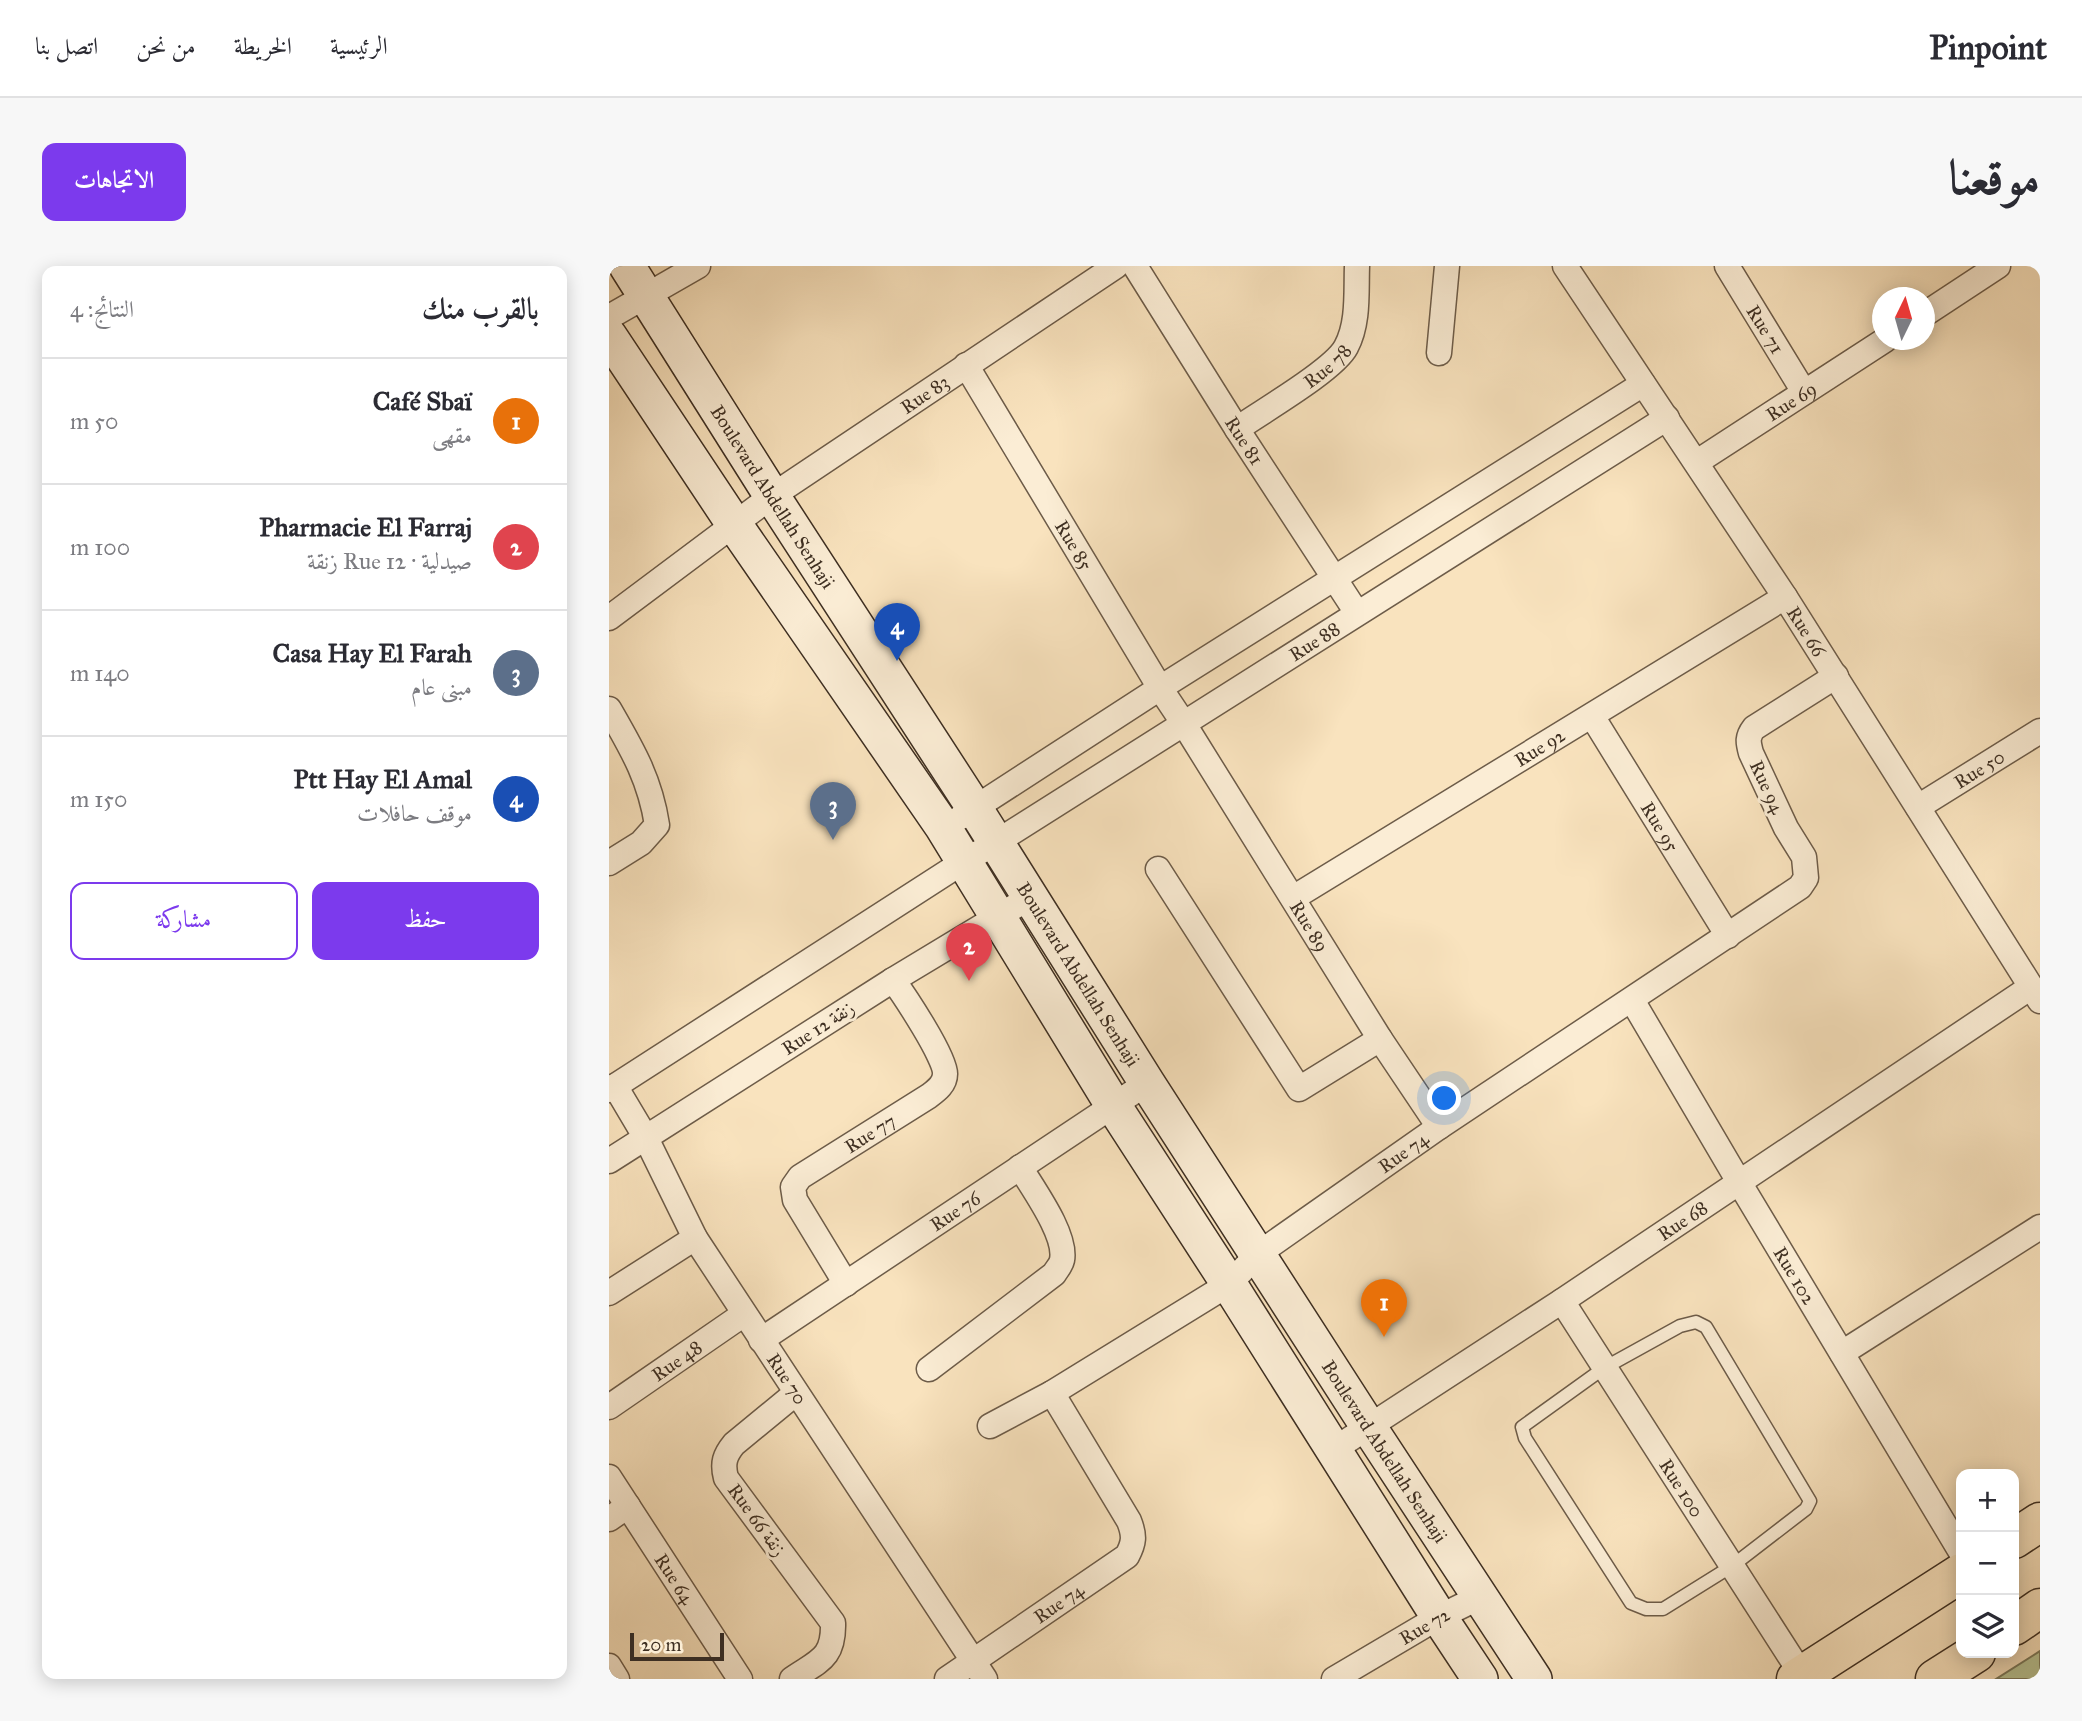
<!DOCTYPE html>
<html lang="ar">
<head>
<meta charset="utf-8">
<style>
  body { margin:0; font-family:"IM FELL Great Primer",Amiri,serif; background:#f7f7f7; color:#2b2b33; direction:rtl }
  .controls { position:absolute; right:21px; bottom:21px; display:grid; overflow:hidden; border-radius:14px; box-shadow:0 4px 18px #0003 }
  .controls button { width:63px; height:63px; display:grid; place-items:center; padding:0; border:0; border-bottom:2px solid #e1e1e2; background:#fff; color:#2b2b33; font:35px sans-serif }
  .compass { position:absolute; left:1263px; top:21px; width:63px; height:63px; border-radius:50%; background:#fff; box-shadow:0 4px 18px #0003; rotate:5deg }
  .scale { position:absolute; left:21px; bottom:18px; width:94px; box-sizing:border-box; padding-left:7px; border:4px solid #3e2f22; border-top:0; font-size:19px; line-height:24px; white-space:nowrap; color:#3e2f22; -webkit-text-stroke:5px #fbedd5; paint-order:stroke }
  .you { position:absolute; left:836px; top:833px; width:24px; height:24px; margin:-18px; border:5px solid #fff; border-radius:50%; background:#1a73e8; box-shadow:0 0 0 10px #1a73e833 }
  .badge { display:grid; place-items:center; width:46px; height:46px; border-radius:50%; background:#7c3aed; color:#fff; font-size:23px; font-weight:700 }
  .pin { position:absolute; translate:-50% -58px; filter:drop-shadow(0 2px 4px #0008) }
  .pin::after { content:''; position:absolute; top:37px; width:24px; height:21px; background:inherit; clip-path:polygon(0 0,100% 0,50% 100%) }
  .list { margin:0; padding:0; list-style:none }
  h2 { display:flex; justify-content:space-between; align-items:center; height:91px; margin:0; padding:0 28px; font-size:30px }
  h2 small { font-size:23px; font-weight:400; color:#7c7c81 }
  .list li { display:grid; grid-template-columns:46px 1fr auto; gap:21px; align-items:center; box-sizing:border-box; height:126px; padding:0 28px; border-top:2px solid #e1e1e2 }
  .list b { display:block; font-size:26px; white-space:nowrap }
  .list p { margin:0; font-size:23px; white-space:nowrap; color:#7c7c81 }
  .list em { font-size:23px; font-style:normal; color:#7c7c81 }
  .actions { display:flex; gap:14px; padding:21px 28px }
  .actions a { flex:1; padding:16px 0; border:2px solid #7c3aed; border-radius:14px; text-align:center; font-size:24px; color:#7c3aed }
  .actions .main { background:#7c3aed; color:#fff }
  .icon { flex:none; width:38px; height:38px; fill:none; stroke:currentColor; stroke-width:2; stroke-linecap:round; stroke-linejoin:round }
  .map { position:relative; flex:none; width:1431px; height:1413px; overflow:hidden; direction:ltr; border-radius:14px }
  header { display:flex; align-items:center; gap:42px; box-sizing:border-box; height:98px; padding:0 35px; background:#fff; border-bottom:2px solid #e1e1e2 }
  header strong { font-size:33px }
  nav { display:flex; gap:38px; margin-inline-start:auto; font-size:24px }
  .intro { display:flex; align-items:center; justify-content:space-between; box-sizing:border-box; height:168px; padding:0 42px }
  h1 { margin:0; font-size:49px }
  .button { padding:18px 32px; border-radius:14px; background:#7c3aed; color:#fff; font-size:24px; font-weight:700 }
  main { display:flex; gap:42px; padding:0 42px }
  aside { flex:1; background:#fff; border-radius:14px; box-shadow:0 4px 18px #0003 }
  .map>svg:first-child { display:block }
</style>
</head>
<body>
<header>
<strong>Pinpoint</strong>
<nav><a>الرئيسية</a><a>الخريطة</a><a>من نحن</a><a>اتصل بنا</a></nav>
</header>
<div class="intro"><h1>موقعنا</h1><a class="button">الاتجاهات</a></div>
<main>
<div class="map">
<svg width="1431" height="1413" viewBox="0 0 1431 1413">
  <rect width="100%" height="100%" fill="#f9e3be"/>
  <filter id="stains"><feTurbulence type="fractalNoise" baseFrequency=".00286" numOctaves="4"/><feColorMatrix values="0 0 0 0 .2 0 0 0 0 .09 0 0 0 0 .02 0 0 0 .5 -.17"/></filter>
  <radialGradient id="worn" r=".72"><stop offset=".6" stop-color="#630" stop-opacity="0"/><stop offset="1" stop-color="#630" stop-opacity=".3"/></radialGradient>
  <polygon fill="#b8c596" stroke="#7b7a5c" stroke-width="2" points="1431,1385 1431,1413 1387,1413"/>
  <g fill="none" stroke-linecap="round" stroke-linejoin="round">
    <g stroke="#6d5c49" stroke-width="15">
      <polygon id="lane" points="1087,1056 1097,1061 1201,1235 1197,1243 1123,1300 1054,1343 1037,1343 1022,1337 916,1172 913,1161 995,1102 1071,1060"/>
    </g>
    <g stroke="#6d5c49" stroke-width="27">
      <g id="street">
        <path id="s1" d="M526,0L628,163L748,347"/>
        <path id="s2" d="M956,0L1176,331L1431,735"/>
        <path id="s3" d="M1118,0L1195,126"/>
        <polyline points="1316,48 1389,0"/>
        <polyline points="0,51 89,0"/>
        <polyline points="830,87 838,0"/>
        <path id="s4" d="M357,99L551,422L575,458L771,773L830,861"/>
        <path id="s5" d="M628,163C652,146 725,104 737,81C750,57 747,26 748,0"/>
        <path id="s6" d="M1088,196L1276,74"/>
        <path id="s7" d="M0,352L163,230L507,0"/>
        <path d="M0,443C23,483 41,513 48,559L32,577L0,597"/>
        <path id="s8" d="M983,450L1119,670"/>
        <path id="s9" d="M1309,541L1431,465"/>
        <polyline points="352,551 551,422 1034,118"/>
        <polyline points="549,603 690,823 771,773"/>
        <path id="s10" d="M684,632L1176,331"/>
        <path id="s11" d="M1023,734L1130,916L1352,1286"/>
        <path id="s12" d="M6,820L37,872L86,972L376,1413"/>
        <path id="s13" d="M0,824L354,596L386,577L1058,152"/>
        <polyline points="0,895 284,714 420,632"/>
        <path id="s14" d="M237,1018L186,934L184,921L191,911L320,830C328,824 336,818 336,808C337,792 295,729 284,714"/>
        <polyline points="0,1027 86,972"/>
        <path id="s15" d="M953,1035L1193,1409"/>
        <path id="s16" d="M152,1074L538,817"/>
        <polyline points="1233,1087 1431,961"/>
        <path d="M320,1103L445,1008C448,1003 452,999 453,994C458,969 424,923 411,901"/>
        <path id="s17" d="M0,1141L135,1048"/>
        <path id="s18" d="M381,1160L443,1127L620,1018L649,988L830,861L1191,621L1197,612L1195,591L1177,562L1142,487C1139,476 1138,471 1145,462L1227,410"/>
        <path id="s19" d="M724,1184L953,1035L1422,721"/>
        <path id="s20" d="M0,1211L131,1413"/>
        <polyline points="0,1253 19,1240"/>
        <polyline points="0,1400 8,1413"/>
        <path d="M183,1413C209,1395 225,1393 224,1357L117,1212C113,1197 116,1189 125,1178L187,1127"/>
        <path id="s21" d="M338,1413L518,1290C525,1277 526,1270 520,1255L443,1127"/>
        <path id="s22" d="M725,1413L830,1351L871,1331"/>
      </g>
    </g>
    <g stroke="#3e2f22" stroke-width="38">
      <g id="secondary">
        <path id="s23" d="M18,0L163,230L366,543L538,817L759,1160L925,1413"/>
        <polyline points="0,70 125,258 334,561 504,839 620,1018 830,1351 871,1413"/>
      </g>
    </g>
    <g stroke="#3e2f22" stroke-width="41">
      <g id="primary">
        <polyline points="1405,1273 1431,1256"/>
        <polyline points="1405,1360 1431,1342"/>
        <polyline points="1187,1413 1352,1307"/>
        <polyline points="1326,1413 1367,1387"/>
      </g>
    </g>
    <use href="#lane" stroke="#fbedd5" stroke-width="12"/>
    <use href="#street" stroke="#fbedd5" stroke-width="24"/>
    <use href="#secondary" stroke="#fbedd5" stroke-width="35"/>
    <use href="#primary" stroke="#f9e3be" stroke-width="38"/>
  </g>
  <g text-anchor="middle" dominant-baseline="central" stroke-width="6" stroke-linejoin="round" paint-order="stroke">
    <g font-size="19" fill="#3e2f22" stroke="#fbedd5">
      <text stroke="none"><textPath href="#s3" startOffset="74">Rue 71</textPath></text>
      <text stroke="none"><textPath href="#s5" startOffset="110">Rue 78</textPath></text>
      <text stroke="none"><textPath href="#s7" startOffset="387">Rue 83</textPath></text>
      <text stroke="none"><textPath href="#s6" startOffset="112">Rue 69</textPath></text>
      <text stroke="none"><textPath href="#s1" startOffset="206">Rue 81</textPath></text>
      <text stroke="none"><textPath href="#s23" startOffset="273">Boulevard Abdellah Senhaji</textPath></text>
      <text stroke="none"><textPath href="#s4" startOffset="210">Rue 85</textPath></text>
      <text stroke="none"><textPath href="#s2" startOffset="438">Rue 66</textPath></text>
      <text stroke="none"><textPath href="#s13" startOffset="836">Rue 88</textPath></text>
      <text stroke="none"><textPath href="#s10" startOffset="289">Rue 92</textPath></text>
      <text stroke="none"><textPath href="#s9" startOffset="72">Rue 50</textPath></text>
      <text transform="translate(1158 521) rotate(65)">Rue 94</text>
      <text stroke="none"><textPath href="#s8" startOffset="130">Rue 95</textPath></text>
      <text stroke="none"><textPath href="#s4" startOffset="658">Rue 89</textPath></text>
      <text stroke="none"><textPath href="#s23" startOffset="840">Boulevard Abdellah Senhaji</textPath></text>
      <text transform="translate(209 762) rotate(-33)">Rue 12 زنقة</text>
      <text stroke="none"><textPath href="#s14" startOffset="206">Rue 77</textPath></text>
      <text stroke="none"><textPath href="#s18" startOffset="497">Rue 74</textPath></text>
      <text stroke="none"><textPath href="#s16" startOffset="233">Rue 76</textPath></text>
      <text stroke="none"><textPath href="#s19" startOffset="418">Rue 68</textPath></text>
      <text stroke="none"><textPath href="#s11" startOffset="320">Rue 102</textPath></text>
      <text stroke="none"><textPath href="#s17" startOffset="82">Rue 48</textPath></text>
      <text stroke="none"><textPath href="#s12" startOffset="340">Rue 70</textPath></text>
      <text stroke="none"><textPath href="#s23" startOffset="1407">Boulevard Abdellah Senhaji</textPath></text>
      <text stroke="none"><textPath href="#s15" startOffset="222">Rue 100</textPath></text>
      <text transform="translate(148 1254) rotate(54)">Rue 66 زنقة</text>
      <text stroke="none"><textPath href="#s20" startOffset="121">Rue 64</textPath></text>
      <text stroke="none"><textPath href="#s21" startOffset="135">Rue 74</textPath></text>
      <text stroke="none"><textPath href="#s22" startOffset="105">Rue 72</textPath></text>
    </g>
  </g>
  <rect width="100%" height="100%" filter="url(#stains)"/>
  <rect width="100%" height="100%" fill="url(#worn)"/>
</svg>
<div class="controls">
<button>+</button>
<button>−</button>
<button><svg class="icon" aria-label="layers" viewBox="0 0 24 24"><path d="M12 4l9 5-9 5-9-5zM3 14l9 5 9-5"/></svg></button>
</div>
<svg class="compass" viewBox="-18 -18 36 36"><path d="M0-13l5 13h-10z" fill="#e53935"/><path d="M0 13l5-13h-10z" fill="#7c7c81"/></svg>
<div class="scale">20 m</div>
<div class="you"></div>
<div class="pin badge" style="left:775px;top:1071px;background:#e8710a">1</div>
<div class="pin badge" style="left:360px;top:715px;background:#e0444e">2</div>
<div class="pin badge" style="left:224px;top:574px;background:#5c6f8a">3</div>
<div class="pin badge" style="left:288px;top:395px;background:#1a4fb4">4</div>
</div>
<aside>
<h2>بالقرب منك<small>النتائج: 4</small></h2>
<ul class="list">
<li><span class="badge" style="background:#e8710a">1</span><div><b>Café Sbaï</b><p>مقهى</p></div><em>50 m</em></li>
<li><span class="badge" style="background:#e0444e">2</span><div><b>Pharmacie El Farraj</b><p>صيدلية · Rue 12 زنقة</p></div><em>100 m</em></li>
<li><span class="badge" style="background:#5c6f8a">3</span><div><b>Casa Hay El Farah</b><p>مبنى عام</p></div><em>140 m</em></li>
<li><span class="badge" style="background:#1a4fb4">4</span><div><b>Ptt Hay El Amal</b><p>موقف حافلات</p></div><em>150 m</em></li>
</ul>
<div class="actions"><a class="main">حفظ</a><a>مشاركة</a></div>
</aside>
</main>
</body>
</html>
